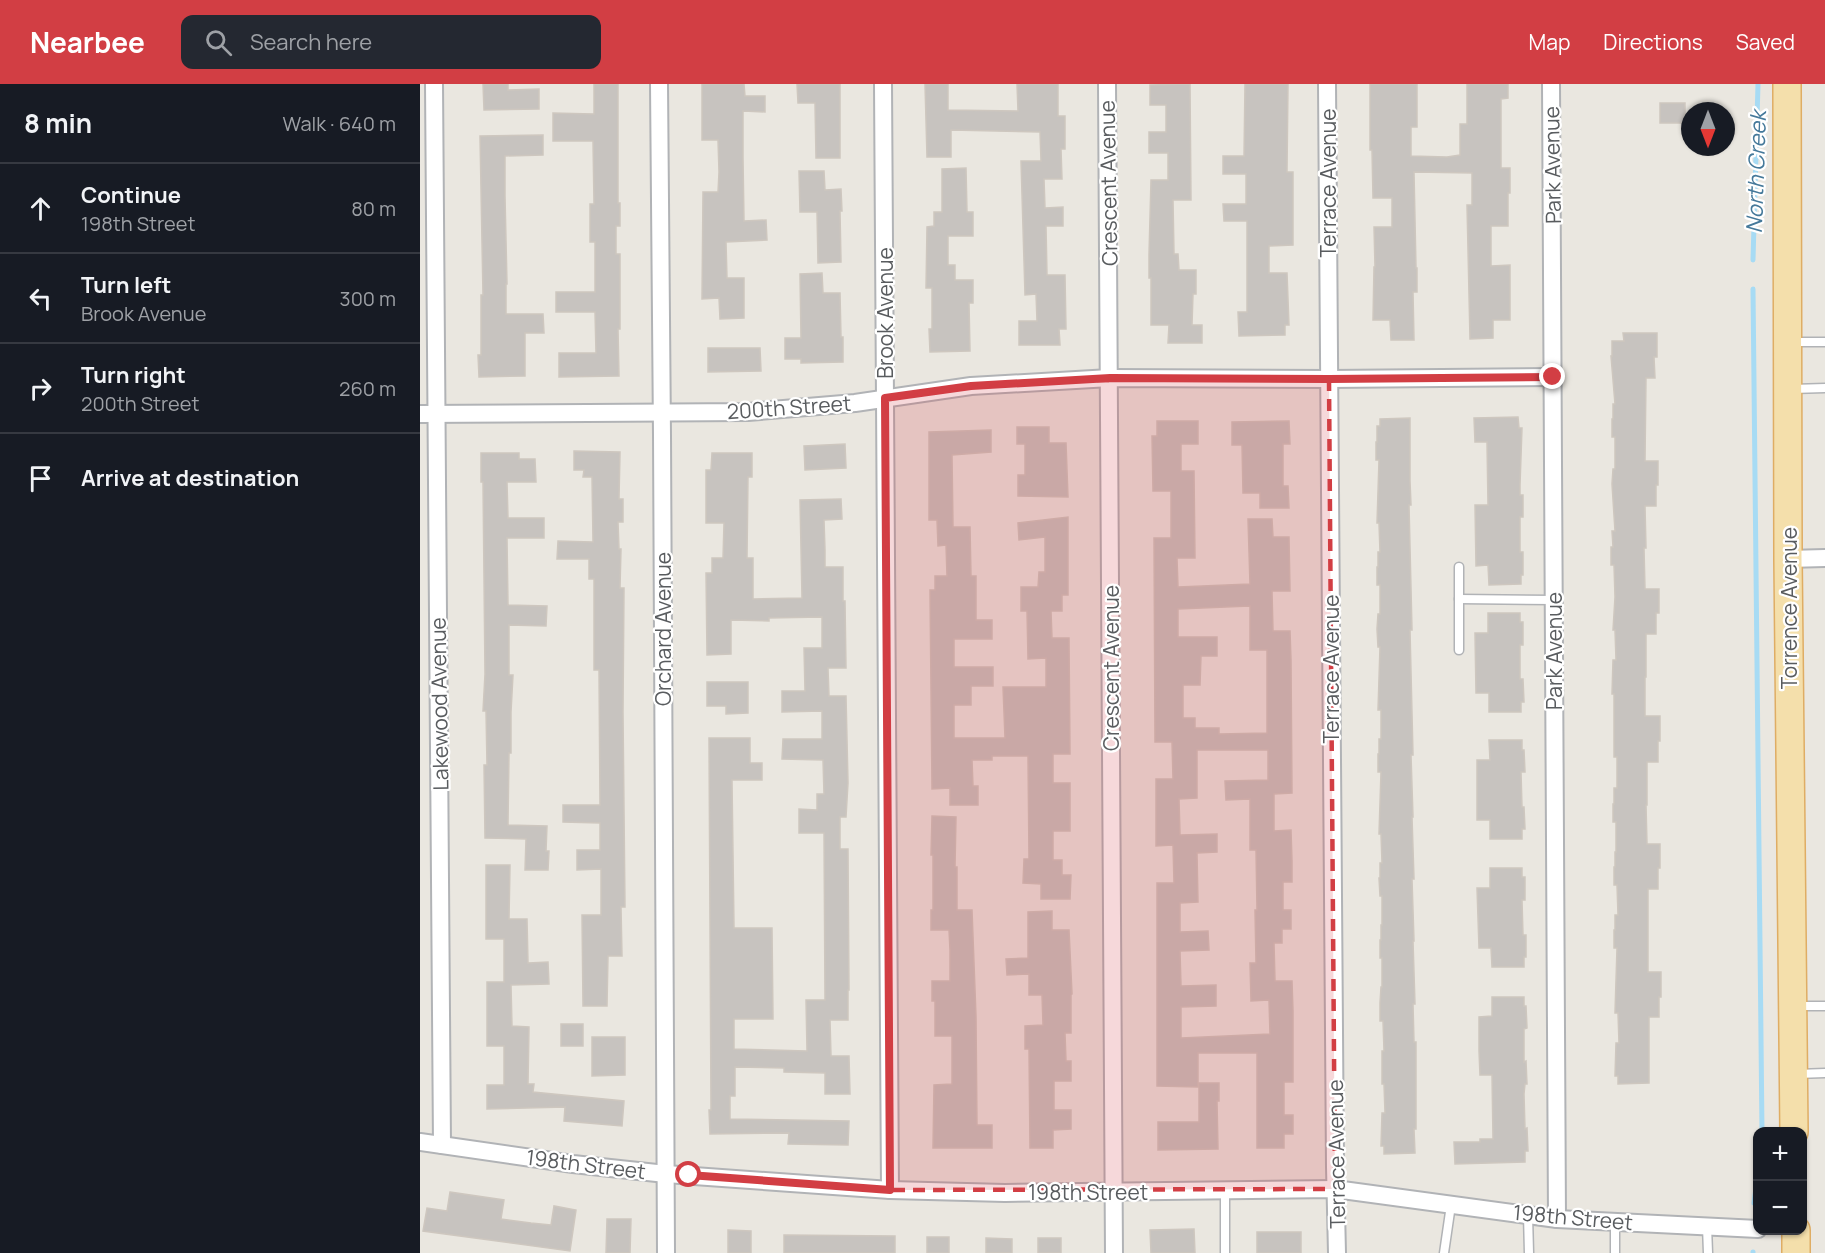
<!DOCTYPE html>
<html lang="en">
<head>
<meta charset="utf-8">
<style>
  body { margin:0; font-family:Manrope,sans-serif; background:#242831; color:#f1f3f6 }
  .controls { position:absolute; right:18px; bottom:18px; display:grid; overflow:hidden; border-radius:12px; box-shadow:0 2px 4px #0004 }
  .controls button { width:54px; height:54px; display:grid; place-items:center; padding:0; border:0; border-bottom:2px solid #363941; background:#171b24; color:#f1f3f6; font:30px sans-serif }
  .compass { position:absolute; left:1261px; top:18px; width:54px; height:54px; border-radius:50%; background:#171b24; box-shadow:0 2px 4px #0004; rotate:180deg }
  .stop { position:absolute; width:18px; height:18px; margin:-14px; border:4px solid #d23e44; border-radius:50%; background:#fff }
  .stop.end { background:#d23e44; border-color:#fff; box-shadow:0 2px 6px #0008 }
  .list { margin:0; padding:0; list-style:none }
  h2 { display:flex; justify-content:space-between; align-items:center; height:78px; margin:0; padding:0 24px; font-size:26px }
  h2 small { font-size:20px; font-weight:400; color:#9ea1a6 }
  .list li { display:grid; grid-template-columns:39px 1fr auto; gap:18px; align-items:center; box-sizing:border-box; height:90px; padding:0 24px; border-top:2px solid #363941 }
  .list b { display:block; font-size:22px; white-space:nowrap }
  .list p { margin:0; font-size:20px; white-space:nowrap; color:#9ea1a6 }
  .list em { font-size:20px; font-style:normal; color:#9ea1a6 }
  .icon { flex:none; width:33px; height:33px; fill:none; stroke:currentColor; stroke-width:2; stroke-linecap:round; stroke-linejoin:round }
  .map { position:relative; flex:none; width:1405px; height:1169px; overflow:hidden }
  header { display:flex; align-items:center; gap:36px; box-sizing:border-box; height:84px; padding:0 30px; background:#d23e44; color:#fff }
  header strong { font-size:28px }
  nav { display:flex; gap:33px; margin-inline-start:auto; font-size:21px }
  .search { width:420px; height:54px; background:#242831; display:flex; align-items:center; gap:15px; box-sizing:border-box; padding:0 21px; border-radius:12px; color:#9ea1a6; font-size:22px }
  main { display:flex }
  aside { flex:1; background:#171b24 }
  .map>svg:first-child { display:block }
</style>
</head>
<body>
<header>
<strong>Nearbee</strong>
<div class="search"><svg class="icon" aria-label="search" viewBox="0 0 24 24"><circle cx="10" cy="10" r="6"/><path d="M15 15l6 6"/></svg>Search here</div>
<nav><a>Map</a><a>Directions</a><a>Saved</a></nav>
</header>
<main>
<aside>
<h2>8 min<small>Walk · 640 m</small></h2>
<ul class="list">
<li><svg class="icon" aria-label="ahead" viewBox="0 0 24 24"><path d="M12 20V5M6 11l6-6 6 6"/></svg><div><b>Continue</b><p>198th Street</p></div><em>80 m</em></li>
<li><svg class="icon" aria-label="left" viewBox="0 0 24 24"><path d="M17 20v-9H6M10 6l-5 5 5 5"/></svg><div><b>Turn left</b><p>Brook Avenue</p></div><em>300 m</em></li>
<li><svg class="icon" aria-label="right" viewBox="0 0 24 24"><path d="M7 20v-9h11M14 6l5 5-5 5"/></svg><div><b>Turn right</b><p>200th Street</p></div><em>260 m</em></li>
<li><svg class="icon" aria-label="arrive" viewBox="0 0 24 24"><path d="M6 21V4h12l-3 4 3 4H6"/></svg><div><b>Arrive at destination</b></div></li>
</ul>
</aside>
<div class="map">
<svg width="1405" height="1169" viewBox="0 0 1405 1169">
  <rect width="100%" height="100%" fill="#eae7e0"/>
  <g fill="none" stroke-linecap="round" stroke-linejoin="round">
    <g stroke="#a7dbf4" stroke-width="5">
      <polyline points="1333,176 1338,0"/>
      <polyline points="1333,205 1342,1048"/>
      <polyline points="1334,1119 1338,1089"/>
      <polyline points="1333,1168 1333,1169"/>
    </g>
  </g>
  <g fill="#c7c3bf" stroke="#cec7bf" stroke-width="1.5" fill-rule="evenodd">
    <polygon points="63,0 88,0 88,6 119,5 119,25 64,26"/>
    <polygon points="174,0 198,0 198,119 200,119 200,142 196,142 196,170 200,170 200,245 198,245 199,292 139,293 139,269 176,269 175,228 136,228 136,208 175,208 175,158 170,158 170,120 174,120 173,57 133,57 133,29 174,30"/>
    <polygon points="282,0 324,0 325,12 345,12 345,28 323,27 323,74 324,137 346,136 347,156 306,158 307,194 324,194 324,234 300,235 299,214 282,215 283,108 298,108 299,88 298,56 282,56"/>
    <polygon points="377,0 420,0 420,74 396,74 395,19 378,19"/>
    <polygon points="505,0 528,0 528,26 598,27 597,0 638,0 638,32 645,32 645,65 641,65 642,95 624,95 625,124 643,123 643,142 626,142 627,191 645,191 646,245 639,245 640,261 599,261 599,237 617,237 616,210 605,211 601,77 621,77 620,48 531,46 531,73 507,73"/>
    <polygon points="770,0 771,116 753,116 754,170 758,170 759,186 776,186 776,210 773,210 772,241 782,241 782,259 748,259 749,241 731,241 731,194 729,194 729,171 731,96 748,96 748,69 729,69 729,48 746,48 746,21 730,21 730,1"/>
    <polygon points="825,0 868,0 867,88 873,88 873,161 849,162 849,189 867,189 869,241 865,241 865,251 819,252 818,228 827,228 827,137 804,137 803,120 826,120 826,90 803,90 803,72 824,72"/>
    <polygon points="950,0 997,0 997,43 991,43 991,72 1027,73 1040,71 1040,40 1047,40 1047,0 1088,0 1088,14 1081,15 1081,84 1090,84 1090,109 1088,109 1088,142 1071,142 1071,182 1090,181 1090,236 1073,236 1073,254 1050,255 1047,121 1052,121 1052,89 994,88 996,184 997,184 997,208 993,208 994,256 971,256 970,236 953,236 954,183 955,183 954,143 972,143 972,114 953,114 952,66 950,66"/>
    <rect x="1240" y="19" width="25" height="20"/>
    <polygon points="123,51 123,71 85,72 85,112 87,200 86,200 86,230 123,230 124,249 105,249 105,292 59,293 58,271 61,271 61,211 63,211 60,52"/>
    <polygon points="546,84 547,128 553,128 553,152 528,152 528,181 535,181 535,196 553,196 553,219 549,219 550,267 510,268 509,245 512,245 512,204 506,204 507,143 514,142 514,128 522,128 522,85"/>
    <polygon points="379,87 404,87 405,106 421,105 422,127 420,127 421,178 398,179 397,128 380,128"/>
    <polygon points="402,189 403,209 420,209 421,253 423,253 423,278 381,279 381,275 365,275 365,254 381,254 380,190"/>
    <polygon points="1203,249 1237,249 1237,273 1234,273 1235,294 1226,294 1225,377 1238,377 1238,401 1236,401 1236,422 1225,422 1226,464 1224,464 1225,505 1239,505 1239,529 1236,529 1236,550 1226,550 1226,593 1225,593 1225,632 1240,632 1240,657 1238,657 1238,678 1227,678 1227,721 1226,721 1227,760 1240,760 1240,784 1238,784 1238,805 1228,805 1228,888 1241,888 1241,913 1239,913 1239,933 1229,933 1229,999 1198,1000 1198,992 1195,992 1196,959 1199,959 1198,929 1195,929 1197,864 1194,864 1194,846 1195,846 1195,831 1198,831 1197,801 1194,801 1194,783 1195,783 1195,768 1196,768 1196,738 1193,738 1193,720 1194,720 1194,704 1197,704 1197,673 1194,673 1194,610 1192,610 1193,576 1196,576 1195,546 1193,546 1195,513 1194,481 1191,481 1191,463 1193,463 1192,447 1195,447 1192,400 1193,385 1195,385 1195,353 1192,353 1192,335 1193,335 1193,320 1195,320 1191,272 1192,272 1192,257 1204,257"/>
    <polygon points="288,264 340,264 341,287 288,288"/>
    <polygon points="1098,333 1099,344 1102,344 1100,401 1100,411 1103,411 1103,433 1100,433 1100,468 1103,468 1103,491 1101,491 1101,500 1069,501 1068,481 1056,482 1055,421 1068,421 1067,358 1055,358 1054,334"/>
    <polygon points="990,334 990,397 991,421 989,421 992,546 990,546 993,671 991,671 993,733 992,733 994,795 992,795 994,857 993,857 995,920 993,920 994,958 996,958 996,1045 994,1045 995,1069 964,1070 964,1062 961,1062 962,1029 965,1029 964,1000 962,1000 962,967 964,967 963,937 960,937 960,919 961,903 962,903 962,874 960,874 960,856 961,856 961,841 962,841 962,812 960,812 959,794 960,794 960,779 962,779 961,750 959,750 961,688 958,688 958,670 959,670 959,655 961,655 961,626 958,626 960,563 958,563 957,545 958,530 960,530 960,501 957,501 957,483 958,483 958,468 960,468 959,439 957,439 959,376 956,376 956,358 957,358 957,342 960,342 960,335"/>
    <path d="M737,337H778V360H761V387H774L775,474H757L758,503L830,500L828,435H852L853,453H869L870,507H852L853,547H870L871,576L872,709L854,710V747L871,746L872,777V798H863V826H871V845H862V859H854L855,897H872L873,927V998H864V1031H873V1050H864V1064H837V969H778V1003L737,1002V799H754L753,761L736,762V695H753L752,658H735L734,454H751V407H733L732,352H737ZM830,522V566H847V649L799,650V644H775V634H763V601H780L781,572H797V553H758V525ZM777,666H848V696L805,697L806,716L830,715V766H836L837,826H835L836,879H830L831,917L849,916L850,950L761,954V923L796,922V901L761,902L760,867L789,866L788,847L760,848V819L778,818L777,769L797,768V750L760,751L759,715L777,714Z"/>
    <polygon points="869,337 870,360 863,360 863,402 868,402 869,424 840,424 840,409 823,409 822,361 812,361 812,338"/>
    <polygon points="597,343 629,343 629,359 646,359 648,413 598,412 598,391 605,391 605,360 597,360"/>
    <polygon points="571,346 571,368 532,371 533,443 550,443 551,492 556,492 556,536 572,536 572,555 534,555 534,583 573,583 573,602 551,602 551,621 534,621 534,654 585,654 583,603 626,603 626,574 608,575 607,527 601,527 601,503 618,503 619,488 625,488 625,453 599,456 598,439 648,433 648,511 642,511 642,527 631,527 632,554 649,554 650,670 633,670 633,699 650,699 650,747 633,747 633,776 642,776 642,791 651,791 650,815 621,815 621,800 603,799 604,775 609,775 608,672 572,672 572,676 552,676 553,702 558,702 558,721 530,721 530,704 512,705 510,506 515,506 515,492 527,492 526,461 518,462 517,436 509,436 509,348"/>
    <polygon points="425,360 426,384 385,386 384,362"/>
    <polygon points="154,367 200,368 199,415 203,415 203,438 198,438 199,465 201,465 200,504 204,504 203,628 205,823 201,823 202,872 188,872 187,922 163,922 162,831 181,831 181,785 157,786 157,766 180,766 180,739 143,738 143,721 180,721 179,586 174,586 174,495 169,495 169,475 137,475 138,457 173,458 172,393 163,393 164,386 154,386"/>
    <polygon points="61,369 99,369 99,375 115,375 116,398 87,398 88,434 124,434 124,454 87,454 88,521 127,522 126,542 89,541 89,591 93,591 91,628 91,669 89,669 88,741 127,742 126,767 129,767 128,786 105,786 106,755 65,754 64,681 67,681 66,627 63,627 65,590 63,398 61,398"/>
    <polygon points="292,369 332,369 332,393 328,393 327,474 333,474 333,515 382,514 380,416 421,415 422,435 404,436 405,466 405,483 423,483 423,517 425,517 426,584 408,584 409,612 426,612 428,699 426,733 420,733 420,765 428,765 429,906 428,906 428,936 410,936 411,972 429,972 430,1010 405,1010 405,989 364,988 364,984 315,983 315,1012 310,1012 310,1035 429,1037 428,1061 368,1060 369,1049 290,1050 289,1026 291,1026 289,654 330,654 330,679 342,679 342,696 312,696 314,844 352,844 353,935 314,935 314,965 387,967 386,916 405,916 404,749 379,749 379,725 397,726 397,710 404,710 403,676 362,675 363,655 402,655 402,627 362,628 362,607 385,607 384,564 402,564 402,533 349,534 349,537 311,536 311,570 287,571 286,489 292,489 292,474 303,474 304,439 286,439 286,386 291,386"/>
    <polygon points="1068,529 1100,529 1100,538 1103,538 1103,561 1100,561 1100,595 1103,595 1104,618 1101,618 1101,628 1069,628 1069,609 1056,609 1055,549 1068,549"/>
    <polygon points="287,598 328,598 328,629 306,630 306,622 287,622"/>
    <polygon points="1069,656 1102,656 1102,666 1104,666 1105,688 1101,688 1102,723 1104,723 1105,745 1102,745 1102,755 1070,755 1070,736 1057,736 1057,676 1070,676"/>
    <polygon points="512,732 536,733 535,783 537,783 537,826 552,826 556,932 557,1041 572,1041 572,1064 513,1064 514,1001 532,1000 532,952 515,952 515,917 512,917 512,897 530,897 530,866 529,846 511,846 511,826 513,826 513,771 511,771"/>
    <polygon points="66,781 90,781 89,835 107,835 108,879 128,878 129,900 91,901 92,942 109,943 108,1000 114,1000 113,1008 204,1017 202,1042 144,1037 145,1023 67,1025 67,1001 84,1001 84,962 67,962 67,898 84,898 84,855 66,855"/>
    <polygon points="1070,784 1102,784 1102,793 1105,793 1105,816 1102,816 1103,851 1106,851 1106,873 1104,873 1104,883 1072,883 1071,864 1059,864 1057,804 1070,804"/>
    <polygon points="632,827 632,846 649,846 652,910 651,911 651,949 645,949 646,977 651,977 651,997 634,997 634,1026 651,1026 651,1045 633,1046 633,1064 610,1064 609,965 605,965 605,942 623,941 622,911 609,911 609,890 587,891 586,875 608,874 608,828"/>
    <polygon points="1072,913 1104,913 1104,922 1106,922 1107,944 1104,945 1104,978 1106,977 1107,1000 1105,1000 1104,1010 1105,1045 1107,1044 1108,1067 1105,1067 1105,1078 1035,1080 1034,1058 1060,1058 1060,1055 1073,1055 1072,991 1060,991 1059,967 1059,933 1072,932"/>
    <rect x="141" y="940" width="22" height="22"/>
    <polygon points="172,953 205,953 205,991 172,992"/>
    <polygon points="779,999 799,999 799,1017 797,1017 798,1065 738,1066 738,1038 779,1038"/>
    <polygon points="30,1108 84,1116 81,1135 111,1139 131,1141 134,1122 156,1126 150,1167 3,1147 7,1124 27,1127"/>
    <polygon points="187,1135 211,1135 210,1169 186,1169"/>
    <polygon points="774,1145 775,1169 731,1169 730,1146"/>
    <polygon points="308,1146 331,1147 331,1169 308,1169"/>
    <rect x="837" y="1148" width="44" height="21"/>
    <polygon points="364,1151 475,1152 475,1169 364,1169"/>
    <rect x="507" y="1153" width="22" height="16"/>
    <polygon points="566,1154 592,1155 592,1169 566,1169"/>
    <rect x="618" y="1154" width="23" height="15"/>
  </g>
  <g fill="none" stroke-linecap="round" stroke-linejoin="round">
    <g stroke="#b1b3b6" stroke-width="11">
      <g id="lane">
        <polyline points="1372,258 1405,258"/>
        <polyline points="1372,305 1405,304"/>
        <polyline points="1039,483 1039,566"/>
        <polyline points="1039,515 1134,516"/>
        <polyline points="1375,922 1405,922"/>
        <polyline points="1377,990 1405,989"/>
        <polyline points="805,1107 805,1169"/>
        <polyline points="1108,1131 1109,1169"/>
        <polyline points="1195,1138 1195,1169"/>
        <polyline points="1287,1142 1288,1169"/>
        <polyline points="1024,1169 1031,1121"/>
      </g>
    </g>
    <g stroke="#b1b3b6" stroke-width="20">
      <g id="street">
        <polyline points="14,0 22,1061"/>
        <polyline points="239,0 242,351 246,1169"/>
        <polyline points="463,0 470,1106"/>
        <polyline points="687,0 694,1169"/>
        <polyline points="907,0 915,1083 917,1169"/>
        <polyline points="1131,0 1137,1135"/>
        <polyline points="0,330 328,328 435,319 551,302 690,294 909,295 1133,293"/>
        <polyline points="1368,475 1405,474"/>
        <polyline points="0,1058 153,1080 246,1090 470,1106 585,1109 915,1105 1137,1135 1338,1145"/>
      </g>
    </g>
    <g stroke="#dfad64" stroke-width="30">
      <g id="primary">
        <polyline points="1367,0 1368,475 1374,1048"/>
        <polyline points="1376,1146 1376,1169"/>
      </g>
    </g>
    <use href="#lane" stroke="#fff" stroke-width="8"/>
    <use href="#street" stroke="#fff" stroke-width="16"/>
    <use href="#primary" stroke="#f4dfab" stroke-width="27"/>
  </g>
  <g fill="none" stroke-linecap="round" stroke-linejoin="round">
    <polyline stroke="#d23e44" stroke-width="8" points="269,1091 470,1106 465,314 551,302 690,294 909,295 1133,293"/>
  </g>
  <path fill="#d23e44" fill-opacity="0.2" stroke="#d23e44" stroke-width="4.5" stroke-dasharray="12 8" stroke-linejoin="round" d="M909,295L915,1105L470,1106L465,314L551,302L666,296Z"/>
  <g text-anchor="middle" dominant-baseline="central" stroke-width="4.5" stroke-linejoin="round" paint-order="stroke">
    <g font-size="21" fill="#595c5f" stroke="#fff">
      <text transform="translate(1132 81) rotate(-91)">Park Avenue</text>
      <text transform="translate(688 99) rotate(-91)">Crescent Avenue</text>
      <text transform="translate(908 99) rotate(-90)">Terrace Avenue</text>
      <text transform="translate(465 229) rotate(-90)">Brook Avenue</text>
      <text transform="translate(369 323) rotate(-4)">200th Street</text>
      <text transform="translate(1369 524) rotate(-90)">Torrence Avenue</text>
      <text transform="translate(243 545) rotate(-90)">Orchard Avenue</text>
      <text transform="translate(1134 567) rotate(-90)">Park Avenue</text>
      <text transform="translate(691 584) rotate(-90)">Crescent Avenue</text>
      <text transform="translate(911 585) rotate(-90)">Terrace Avenue</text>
      <text transform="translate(19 620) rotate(-91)">Lakewood Avenue</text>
      <text transform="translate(916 1070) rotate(-91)">Terrace Avenue</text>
      <text transform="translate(166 1080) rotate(7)">198th Street</text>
      <text x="668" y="1108">198th Street</text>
      <text transform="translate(1153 1133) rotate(5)">198th Street</text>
    </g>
    <g font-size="22" font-style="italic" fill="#45799a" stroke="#fff">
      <text transform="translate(1336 88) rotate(-88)">North Creek</text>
    </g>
  </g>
</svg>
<div class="controls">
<button>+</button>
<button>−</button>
</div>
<svg class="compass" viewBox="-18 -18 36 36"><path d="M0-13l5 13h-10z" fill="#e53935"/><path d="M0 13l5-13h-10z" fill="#9ea1a6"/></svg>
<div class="stop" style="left:269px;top:1091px"></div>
<div class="stop end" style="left:1133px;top:293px"></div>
</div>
</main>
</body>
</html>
